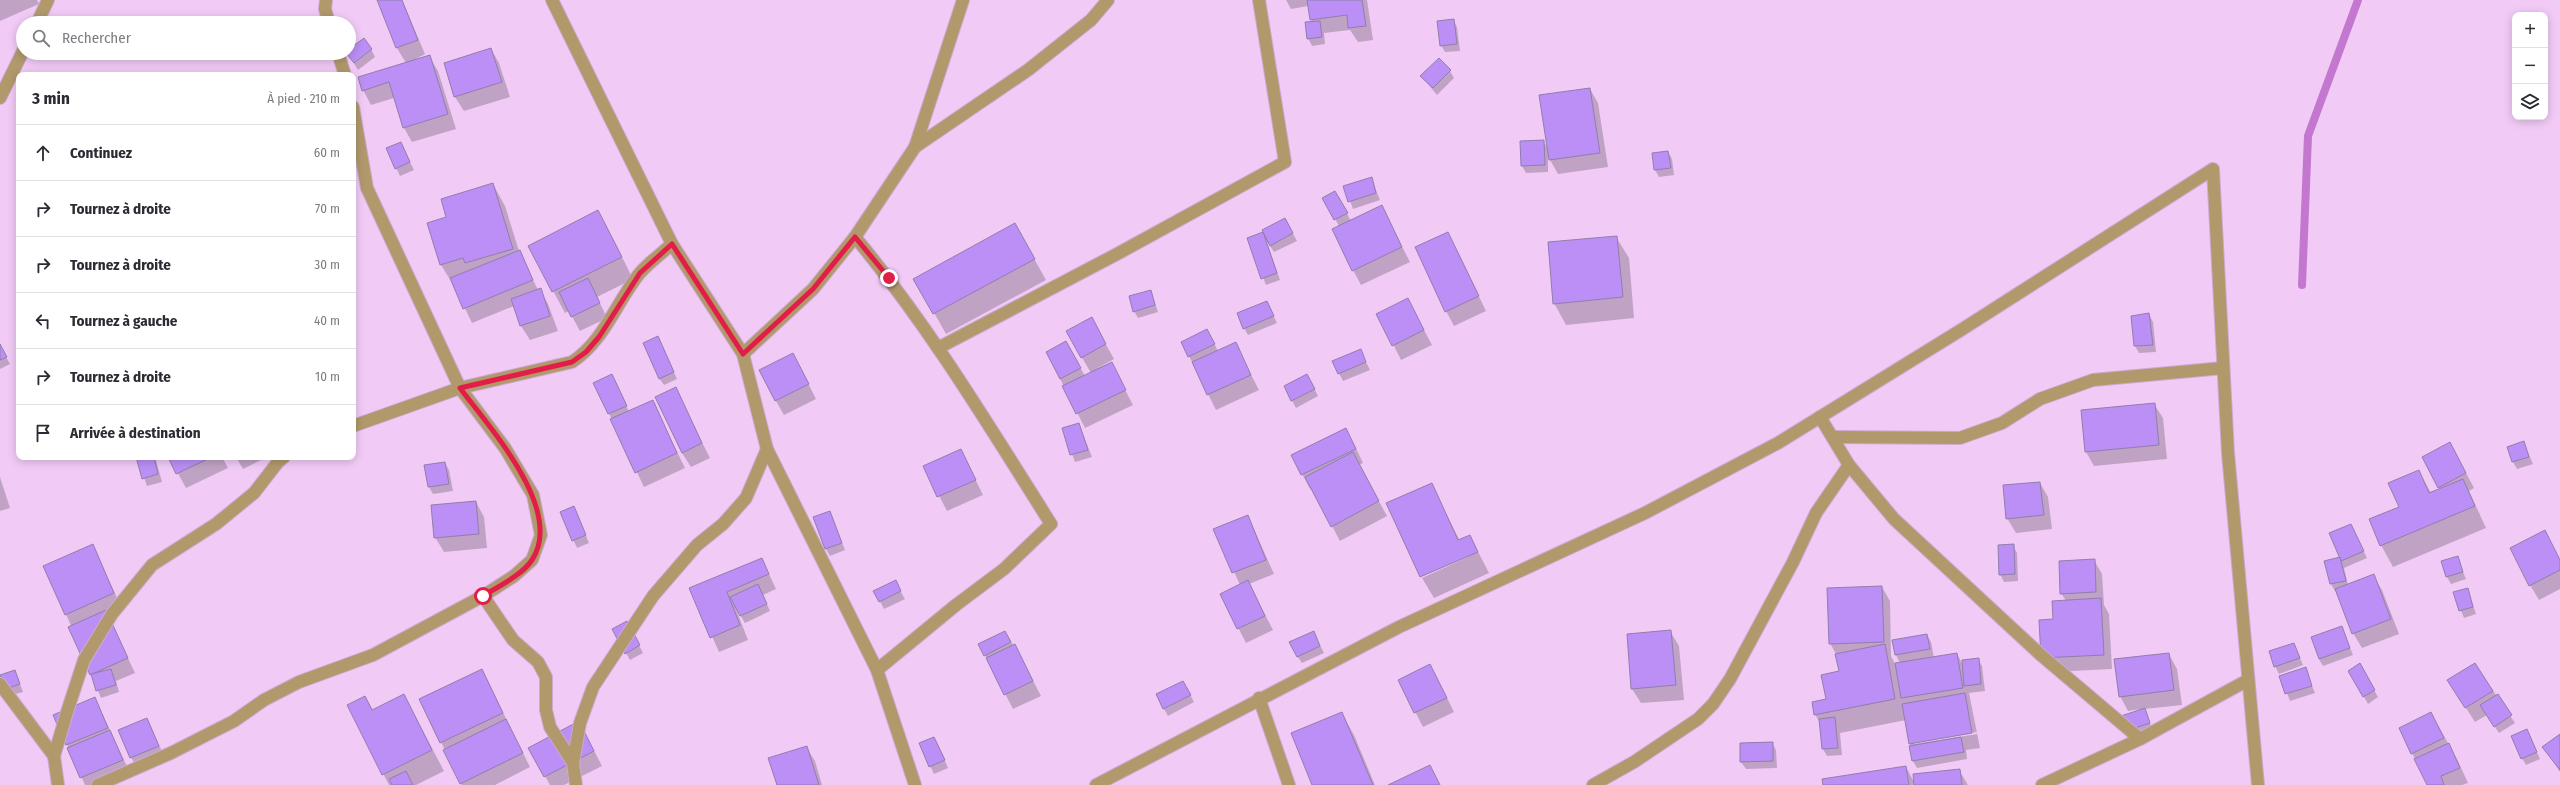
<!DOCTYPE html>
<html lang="fr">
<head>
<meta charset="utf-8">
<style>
  body { margin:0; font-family:"Fira Sans Condensed",sans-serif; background:#f2f2f3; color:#2b2b33 }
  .controls { position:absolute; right:12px; top:12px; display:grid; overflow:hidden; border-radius:8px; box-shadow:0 2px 10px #0003 }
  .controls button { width:36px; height:36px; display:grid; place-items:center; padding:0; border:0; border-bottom:1px solid #e1e1e2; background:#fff; color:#2b2b33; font:20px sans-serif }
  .stop { position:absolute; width:12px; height:12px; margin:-9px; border:3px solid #e11d48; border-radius:50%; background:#fff }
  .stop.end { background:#e11d48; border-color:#fff; box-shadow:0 1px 4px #0008 }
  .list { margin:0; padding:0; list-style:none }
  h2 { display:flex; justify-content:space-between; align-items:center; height:52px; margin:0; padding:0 16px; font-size:17px }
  h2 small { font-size:13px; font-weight:400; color:#7c7c81 }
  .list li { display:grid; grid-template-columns:26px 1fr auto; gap:12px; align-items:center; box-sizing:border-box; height:56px; padding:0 16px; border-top:1px solid #e1e1e2 }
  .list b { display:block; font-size:15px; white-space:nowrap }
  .list em { font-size:13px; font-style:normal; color:#7c7c81 }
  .icon { flex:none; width:22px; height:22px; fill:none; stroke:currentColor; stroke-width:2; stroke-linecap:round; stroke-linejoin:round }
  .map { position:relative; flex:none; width:2560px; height:785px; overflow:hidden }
  .search { position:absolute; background:#fff; box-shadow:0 2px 10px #0003; left:16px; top:16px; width:340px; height:44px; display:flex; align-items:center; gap:10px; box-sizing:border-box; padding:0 14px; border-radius:22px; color:#7c7c81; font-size:15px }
  .panel { position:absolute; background:#fff; box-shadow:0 2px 10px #0003; left:16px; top:72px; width:340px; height:388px; border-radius:8px }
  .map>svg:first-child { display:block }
</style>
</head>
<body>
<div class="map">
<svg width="2560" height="785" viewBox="0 0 2560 785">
  <rect width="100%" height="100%" fill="#f1cbf6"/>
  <g fill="#0003" fill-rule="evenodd">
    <polygon points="0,0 37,0 39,4 0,21"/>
    <polygon points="381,0 402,0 425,54 412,61 429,56 438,71 456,129 412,142 404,128 394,98 371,105 363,90 406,63 397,48"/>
    <polygon points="1286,0 1367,0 1373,40 1358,42 1350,30 1324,33 1325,44 1312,46 1308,38 1312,23 1308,6 1291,9"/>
    <polygon points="1453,20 1457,27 1460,51 1445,52 1441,45"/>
    <polygon points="371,49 375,57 358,70 347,53 349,51"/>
    <polygon points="491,49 499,63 510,97 464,111 455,97 445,63"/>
    <polygon points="1450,71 1454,78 1437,95 1422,77"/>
    <polygon points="231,72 232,75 225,75"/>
    <polygon points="1590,89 1598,103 1608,167 1558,174 1548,156 1548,172 1526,173 1522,166 1521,142 1543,141 1548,149"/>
    <polygon points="387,149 404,150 414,170 400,176"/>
    <polygon points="1668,152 1672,159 1674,175 1659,177 1655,170"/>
    <polygon points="1371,178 1380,200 1353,209 1345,187"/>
    <polygon points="493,184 505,206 519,251 538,290 540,289 548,304 558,331 530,340 521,326 514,306 472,323 454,286 441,265 428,223 448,217"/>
    <polygon points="1335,192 1351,221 1381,206 1410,262 1361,285 1353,270 1339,226 1324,198"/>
    <polygon points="1285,219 1297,241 1274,252 1266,240 1280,280 1266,285 1248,239 1264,233"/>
    <polygon points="610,233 633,279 597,297 607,318 580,331 569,311 565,313 529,246"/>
    <polygon points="1448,233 1486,311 1454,326 1446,311"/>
    <polygon points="1616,237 1629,258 1634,318 1566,325 1554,303"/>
    <polygon points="1027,246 1046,280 946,334 915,279"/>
    <polygon points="1151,291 1158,312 1138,318 1134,311"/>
    <polygon points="1408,300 1432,345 1401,360 1378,314"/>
    <polygon points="1267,302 1277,323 1248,335 1244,328"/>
    <polygon points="2149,314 2153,322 2156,352 2139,353 2135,346 2132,317"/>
    <polygon points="1091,318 1114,359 1096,369 1111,363 1133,405 1085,428 1047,353 1066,342 1085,376 1091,373 1067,332"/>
    <polygon points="1211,337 1218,351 1235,344 1259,390 1216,410 1189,356"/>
    <polygon points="662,345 677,379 664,385 659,378"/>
    <polygon points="0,346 10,364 0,369"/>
    <polygon points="1360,350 1370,370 1343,381 1333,361"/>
    <polygon points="801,369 816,399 784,415 776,401"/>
    <polygon points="1311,382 1318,396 1296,408 1285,387"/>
    <polygon points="616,383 629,412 652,401 685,468 644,487 595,384"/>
    <polygon points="675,389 710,458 691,467 682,453"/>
    <polygon points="2154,404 2163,418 2167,459 2094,466 2086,452"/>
    <polygon points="1079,424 1092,457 1075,462 1063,429"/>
    <polygon points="2524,443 2533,464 2517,469 2513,462"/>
    <polygon points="1354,444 1363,463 1359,465 1387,516 1340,541 1312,488 1310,489 1302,474"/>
    <polygon points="961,450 983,495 947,511 924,467"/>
    <polygon points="137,457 155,457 162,482 147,486"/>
    <polygon points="169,457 222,457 228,468 186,488"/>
    <polygon points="236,457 267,457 243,469"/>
    <polygon points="2423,457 2458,458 2474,488 2469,491 2486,528 2393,567 2381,545 2419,471 2431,493 2440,489"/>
    <polygon points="445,463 449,470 453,491 433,494 429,487 425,466"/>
    <polygon points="0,477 10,508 0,511"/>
    <polygon points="2040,483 2048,497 2052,529 2016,533 2007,518"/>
    <polygon points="1431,484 1460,541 1470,536 1489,573 1434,598 1422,578 1468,557 1468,555 1421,576"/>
    <polygon points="476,502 484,517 487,548 444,552 435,537"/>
    <polygon points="574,508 589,543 577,548 561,513"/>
    <polygon points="830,513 845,550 830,556 826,549"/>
    <polygon points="1248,516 1274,574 1249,584 1273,630 1246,643 1221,594 1240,585 1215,529"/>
    <polygon points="2351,525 2367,558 2344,568 2348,585 2373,576 2382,590 2399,634 2362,648 2353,633 2337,591 2335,591 2331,584 2326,561 2341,558"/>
    <polygon points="2545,532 2560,560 2560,589 2539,600 2530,585"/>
    <polygon points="92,545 122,608 107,614 135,673 116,681 119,692 101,698 66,614"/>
    <polygon points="2013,546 2017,553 2018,581 2004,582 2000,574"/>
    <polygon points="2457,558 2466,579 2451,584 2447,577"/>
    <polygon points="762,559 776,589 763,595 770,611 745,623 735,607 748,640 719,652 691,589"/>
    <polygon points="2094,560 2102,574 2104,605 2109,614 2112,669 2050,672 2042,658 2066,601 2061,593"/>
    <polygon points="895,582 905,599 884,609 875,592"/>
    <path d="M1882,587L1890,601L1891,656L1895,664L1900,663L1896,655L1893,641L1927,635L1931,642L1934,658L1957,654L1963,665L1978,659L1982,666L1985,691L1969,693L1980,748L1966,750L1967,759L1917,768L1913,761L1906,720L1840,733L1842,755L1827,756L1823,749L1821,725L1815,714L1827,700L1840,672L1837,656L1830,643ZM1977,732V734L1914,744V742Z"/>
    <polygon points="2468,590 2476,614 2464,618 2454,593"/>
    <polygon points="627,622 643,653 630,660 613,630"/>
    <polygon points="2341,627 2353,655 2323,666 2319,659"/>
    <polygon points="1670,631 1679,646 1684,700 1641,703 1632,689"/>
    <polygon points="1005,632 1022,659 1041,696 1013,709 985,655"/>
    <polygon points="1317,639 1324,653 1302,663 1297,656"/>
    <polygon points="2294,644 2303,665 2279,674 2275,666"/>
    <polygon points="2169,654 2177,669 2182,705 2144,709 2153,730 2128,739 2124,732 2141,709 2128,711 2120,696"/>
    <polygon points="2475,664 2515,723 2499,733 2487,715 2475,722 2457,694"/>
    <polygon points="2360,665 2378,697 2368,704 2349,671"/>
    <polygon points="2305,669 2315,693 2290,701 2281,676"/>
    <polygon points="482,670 530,767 495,785 462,785 441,742"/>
    <polygon points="15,671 23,692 8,696 0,676"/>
    <polygon points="1399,680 1438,680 1454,712 1423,727"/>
    <polygon points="1187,689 1194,702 1168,716 1164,709"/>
    <polygon points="404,695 444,771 416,785 389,785 348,705 365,697 373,710"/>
    <polygon points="95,698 131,775 106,785 85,785 54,715"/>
    <polygon points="2431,713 2457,759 2468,783 2462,785 2428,785 2412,753"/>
    <polygon points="1342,714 1354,735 1375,785 1313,785"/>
    <polygon points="147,719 166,760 139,772 131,757"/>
    <polygon points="2560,735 2560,772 2544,747"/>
    <polygon points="587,737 602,766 564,785 550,785 545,776"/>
    <polygon points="2530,737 2540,759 2526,765 2522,758"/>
    <polygon points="1772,743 1776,750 1777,768 1746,769 1741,762 1741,744"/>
    <polygon points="920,744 938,745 948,768 934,774"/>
    <polygon points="806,747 815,761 822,785 778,785"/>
    <polygon points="1906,767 1914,782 1959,770 1968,785 1824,785"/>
  </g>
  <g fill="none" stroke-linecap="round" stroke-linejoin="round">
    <polyline stroke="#c477cf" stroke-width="8" points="2302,285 2308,136 2358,0"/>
  </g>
  <g fill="#bb8ff6" stroke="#907eac">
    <polygon points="377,0 402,0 418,40 396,48"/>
    <polygon points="1307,0 1362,0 1366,26 1348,28 1347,15 1310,20"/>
    <polygon points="1454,19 1457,44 1440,46 1437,21"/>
    <polygon points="1320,21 1322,37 1307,39 1305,22"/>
    <polygon points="364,38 372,49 354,63 346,53 349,53 349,49"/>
    <polygon points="491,48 502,82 454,97 444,63"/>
    <polygon points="430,55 448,114 403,128 389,82 362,91 358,77"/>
    <polygon points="1439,58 1451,70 1433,88 1420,76"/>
    <polygon points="1590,88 1600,153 1549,160 1539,95"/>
    <polygon points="1544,140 1545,165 1521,166 1520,141"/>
    <polygon points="401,142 410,162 395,169 386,148"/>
    <polygon points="1668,151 1671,168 1654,170 1652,153"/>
    <polygon points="1372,177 1376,193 1348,202 1343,186"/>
    <polygon points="493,183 513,249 465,263 463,258 440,265 427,223 446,217 441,199"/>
    <polygon points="1335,191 1348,213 1334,220 1322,198"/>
    <polygon points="1382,205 1402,247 1352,271 1332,229"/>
    <polygon points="598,210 622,257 552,292 528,246"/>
    <polygon points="1285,218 1293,233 1270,246 1262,230"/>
    <polygon points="1015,223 1035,259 933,314 913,279"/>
    <polygon points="1263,232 1277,273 1261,279 1247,238"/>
    <polygon points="1448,232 1479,296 1445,312 1415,247"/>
    <polygon points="1617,236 1623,297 1553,304 1548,242"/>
    <polygon points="520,250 533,280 463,309 450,278"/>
    <polygon points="588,278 600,303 571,317 559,292"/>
    <polygon points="541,288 550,316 520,326 511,299"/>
    <polygon points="1151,290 1155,305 1133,312 1129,296"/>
    <polygon points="1408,298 1424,330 1392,346 1376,314"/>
    <polygon points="1267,301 1274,316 1243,329 1237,313"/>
    <polygon points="2149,313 2153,345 2134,346 2131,316"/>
    <polygon points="1092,317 1106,344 1081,358 1066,331"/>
    <polygon points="1207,329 1215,344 1188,357 1181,342"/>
    <polygon points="658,336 674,372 659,379 643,343"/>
    <polygon points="1066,341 1081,368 1060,379 1046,352"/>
    <polygon points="1236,342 1251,375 1207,395 1192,362"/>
    <polygon points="0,344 7,357 0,360"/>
    <polygon points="1361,349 1366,362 1338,374 1332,361"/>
    <polygon points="793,353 809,384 775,401 759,370"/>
    <polygon points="1112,362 1126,390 1076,414 1062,386"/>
    <polygon points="612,374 627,406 608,414 593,383"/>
    <polygon points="1307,374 1315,389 1291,401 1284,386"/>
    <polygon points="676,387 702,443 682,453 655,397"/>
    <polygon points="653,400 677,453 635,473 610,419"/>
    <polygon points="2155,403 2159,445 2085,452 2081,410"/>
    <polygon points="1079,423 1088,450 1070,455 1062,428"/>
    <polygon points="1346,428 1356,449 1301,475 1291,455"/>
    <polygon points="2524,441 2529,457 2512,462 2507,447"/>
    <polygon points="2450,442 2466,473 2438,488 2422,457"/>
    <polygon points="961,449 976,480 937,497 923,466"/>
    <polygon points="1353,452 1379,501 1331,527 1305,477"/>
    <polygon points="136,457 154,457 158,474 142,479"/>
    <polygon points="168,457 212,457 176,474"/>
    <polygon points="445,462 449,484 428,487 424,465"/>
    <polygon points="2419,470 2429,493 2463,479 2475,506 2380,546 2369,519 2399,507 2388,483"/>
    <polygon points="2040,482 2044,515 2006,519 2003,485"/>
    <polygon points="1432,483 1458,540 1470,535 1478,552 1420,577 1386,503"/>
    <polygon points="476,501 479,534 434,538 431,505"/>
    <polygon points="574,506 586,535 572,541 560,512"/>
    <polygon points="830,511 842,543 825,549 813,517"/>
    <polygon points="1248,515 1266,560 1232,573 1213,529"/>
    <polygon points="2351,524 2364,551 2341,561 2329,533"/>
    <polygon points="2545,530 2560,560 2560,570 2529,586 2510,548"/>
    <polygon points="93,544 114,593 65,615 43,566"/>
    <polygon points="2014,544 2015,574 1999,575 1998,545"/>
    <polygon points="2458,556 2463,572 2446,577 2441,561"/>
    <polygon points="2340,557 2346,581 2330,584 2324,561"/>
    <polygon points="762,558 769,574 727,592 740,625 710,638 689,588"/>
    <polygon points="2095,559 2096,592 2060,594 2059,561"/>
    <polygon points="2374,574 2391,619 2352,634 2335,589"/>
    <polygon points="896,580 901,591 879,602 873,591"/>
    <polygon points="1248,580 1265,616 1237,629 1220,594"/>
    <polygon points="758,584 767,604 740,616 730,597"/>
    <polygon points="1882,586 1884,642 1829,644 1827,588"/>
    <polygon points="2468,588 2473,607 2459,611 2453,592"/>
    <polygon points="2101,598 2104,655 2041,658 2039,620 2053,619 2052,601"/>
    <polygon points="106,610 128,658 90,675 68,627"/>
    <polygon points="627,621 640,645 625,654 612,629"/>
    <polygon points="2342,626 2350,648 2319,659 2311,637"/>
    <polygon points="1671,630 1676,685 1631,689 1627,634"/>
    <polygon points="1005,631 1011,642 984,656 978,644"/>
    <polygon points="1314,631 1320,646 1297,657 1289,642"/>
    <polygon points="1927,634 1930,649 1895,655 1892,640"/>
    <polygon points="2294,643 2300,658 2274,667 2269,651"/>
    <polygon points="1015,644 1033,681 1004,695 986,658"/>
    <polygon points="1885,644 1895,699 1814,715 1812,702 1826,699 1821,675 1839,671 1835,654"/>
    <polygon points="1957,653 1963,688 1901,698 1895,663"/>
    <polygon points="2169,653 2174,690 2119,697 2114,659"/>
    <polygon points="1979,658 1981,684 1964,686 1962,660"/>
    <polygon points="2360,663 2375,690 2363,697 2348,671"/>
    <polygon points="2475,663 2493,691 2465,708 2447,680"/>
    <polygon points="1430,664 1447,698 1414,713 1398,680"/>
    <polygon points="2306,667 2312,686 2285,694 2279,676"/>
    <polygon points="111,669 116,685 96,691 91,674"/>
    <polygon points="482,669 503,713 440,743 419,699"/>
    <polygon points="15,670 20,684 3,690 0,675"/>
    <polygon points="1183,681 1191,695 1163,709 1156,694"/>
    <polygon points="1965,693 1972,733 1909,744 1902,704"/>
    <polygon points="404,694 432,750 382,775 347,705 365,696 372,710"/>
    <polygon points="2498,694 2512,715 2494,727 2480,705"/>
    <polygon points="95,697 108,728 66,745 53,715"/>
    <polygon points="2145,708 2150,723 2123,732 2118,717"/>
    <polygon points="1342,712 1373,785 1312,785 1291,733"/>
    <polygon points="2431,712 2444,738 2411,754 2399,728"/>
    <polygon points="1835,717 1838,748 1822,749 1819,719"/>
    <polygon points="147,718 159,746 130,758 118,730"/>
    <polygon points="506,719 523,753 460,784 443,750"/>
    <polygon points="579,721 594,751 544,777 528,748"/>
    <polygon points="2527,729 2537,752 2521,759 2511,736"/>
    <polygon points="110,730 123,760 80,778 67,748"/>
    <polygon points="2560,734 2560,770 2542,747"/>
    <polygon points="934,737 945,760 929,767 919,743"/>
    <polygon points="1961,737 1964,752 1912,761 1909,746"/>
    <polygon points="1773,742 1773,761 1740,762 1740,743"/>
    <polygon points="2449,743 2460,768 2441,776 2444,785 2427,785 2414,759"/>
    <polygon points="807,746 819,785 777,785 768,758"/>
    <polygon points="1430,765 1440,785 1388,785"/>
    <polygon points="1906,766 1909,785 1823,785 1822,779"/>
    <polygon points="1960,769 1962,785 1914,785 1913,774"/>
    <polygon points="406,771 413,785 392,785 389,779"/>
  </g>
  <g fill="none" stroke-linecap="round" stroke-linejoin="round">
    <g stroke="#cbaad0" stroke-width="14">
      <g id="street">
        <polyline points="326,0 325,9 329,23"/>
        <polyline points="552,0 672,244 743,354 767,449 877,670 915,785"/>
        <polyline points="37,23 48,0"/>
        <polyline points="338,53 345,75"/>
        <polyline points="0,98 23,51"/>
        <polyline points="915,147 963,0"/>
        <path d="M855,237C929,326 989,426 1051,524L1004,569L956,605L877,670"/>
        <polyline points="938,348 1117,254 1285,162 1259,0"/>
        <polyline points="743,354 813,289 855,237 915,147 1028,70 1091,20 1108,0"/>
        <polyline points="1820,417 1849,465 1894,519 2042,656 2140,739"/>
        <path d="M353,426L460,388L572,362C604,341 616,303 639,274C648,263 661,254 672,244"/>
        <polyline points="1833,437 1960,438 2002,423 2040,399 2093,380 2223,368"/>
        <polyline points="483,596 513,640 538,662 546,677 546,710 550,727 573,763 576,785"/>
        <polyline points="0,684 54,756"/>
        <polyline points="1259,698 1289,785"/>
        <polyline points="573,763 580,723 593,687 653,596 697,545 723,524 746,498 767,449"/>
        <polyline points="58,785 54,756 67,712 84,660 112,614 152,565 216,524 254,493 278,462 284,457"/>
        <polyline points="98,785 171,753 234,721 264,700 299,682 373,655 483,596 514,576 532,560 541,535 533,495 505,448 460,388 367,188 353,107"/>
        <polyline points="1096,785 1399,627 1645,513 1778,443 1961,330 2213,169 2228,453 2258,785"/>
        <polyline points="1593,785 1634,762 1698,719 1713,704 1730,679 1793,562 1816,513 1849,465"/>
        <polyline points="2042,785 2140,739 2248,680"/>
      </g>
    </g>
    <use href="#street" stroke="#b1996c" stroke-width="12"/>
  </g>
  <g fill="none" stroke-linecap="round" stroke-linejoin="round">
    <path stroke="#e11d48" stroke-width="5" d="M483,596C499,586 522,575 532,560C565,510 489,427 460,388L572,362L586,352L599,337L640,273L672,244L743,354L813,289L855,237L889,278"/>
  </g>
</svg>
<div class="controls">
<button>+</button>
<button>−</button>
<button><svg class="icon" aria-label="layers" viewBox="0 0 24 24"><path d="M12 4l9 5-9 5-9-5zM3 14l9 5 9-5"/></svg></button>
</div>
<div class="stop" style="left:483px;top:596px"></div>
<div class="stop end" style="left:889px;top:278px"></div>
<div class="search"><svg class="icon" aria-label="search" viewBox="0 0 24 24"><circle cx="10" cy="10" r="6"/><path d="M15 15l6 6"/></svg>Rechercher</div>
<section class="panel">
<h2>3 min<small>À pied · 210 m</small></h2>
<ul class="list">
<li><svg class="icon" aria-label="ahead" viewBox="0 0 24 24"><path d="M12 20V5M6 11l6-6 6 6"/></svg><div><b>Continuez</b></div><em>60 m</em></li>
<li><svg class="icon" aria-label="right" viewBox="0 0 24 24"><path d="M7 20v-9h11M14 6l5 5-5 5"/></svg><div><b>Tournez à droite</b></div><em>70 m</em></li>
<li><svg class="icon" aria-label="right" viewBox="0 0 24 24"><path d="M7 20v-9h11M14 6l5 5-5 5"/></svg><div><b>Tournez à droite</b></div><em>30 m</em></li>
<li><svg class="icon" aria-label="left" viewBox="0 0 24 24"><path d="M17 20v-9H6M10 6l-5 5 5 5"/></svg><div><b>Tournez à gauche</b></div><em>40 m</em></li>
<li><svg class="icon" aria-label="right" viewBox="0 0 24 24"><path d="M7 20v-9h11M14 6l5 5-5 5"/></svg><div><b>Tournez à droite</b></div><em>10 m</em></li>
<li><svg class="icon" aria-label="arrive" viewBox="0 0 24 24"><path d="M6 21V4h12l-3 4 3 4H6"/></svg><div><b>Arrivée à destination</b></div></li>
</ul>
</section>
</div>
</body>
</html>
